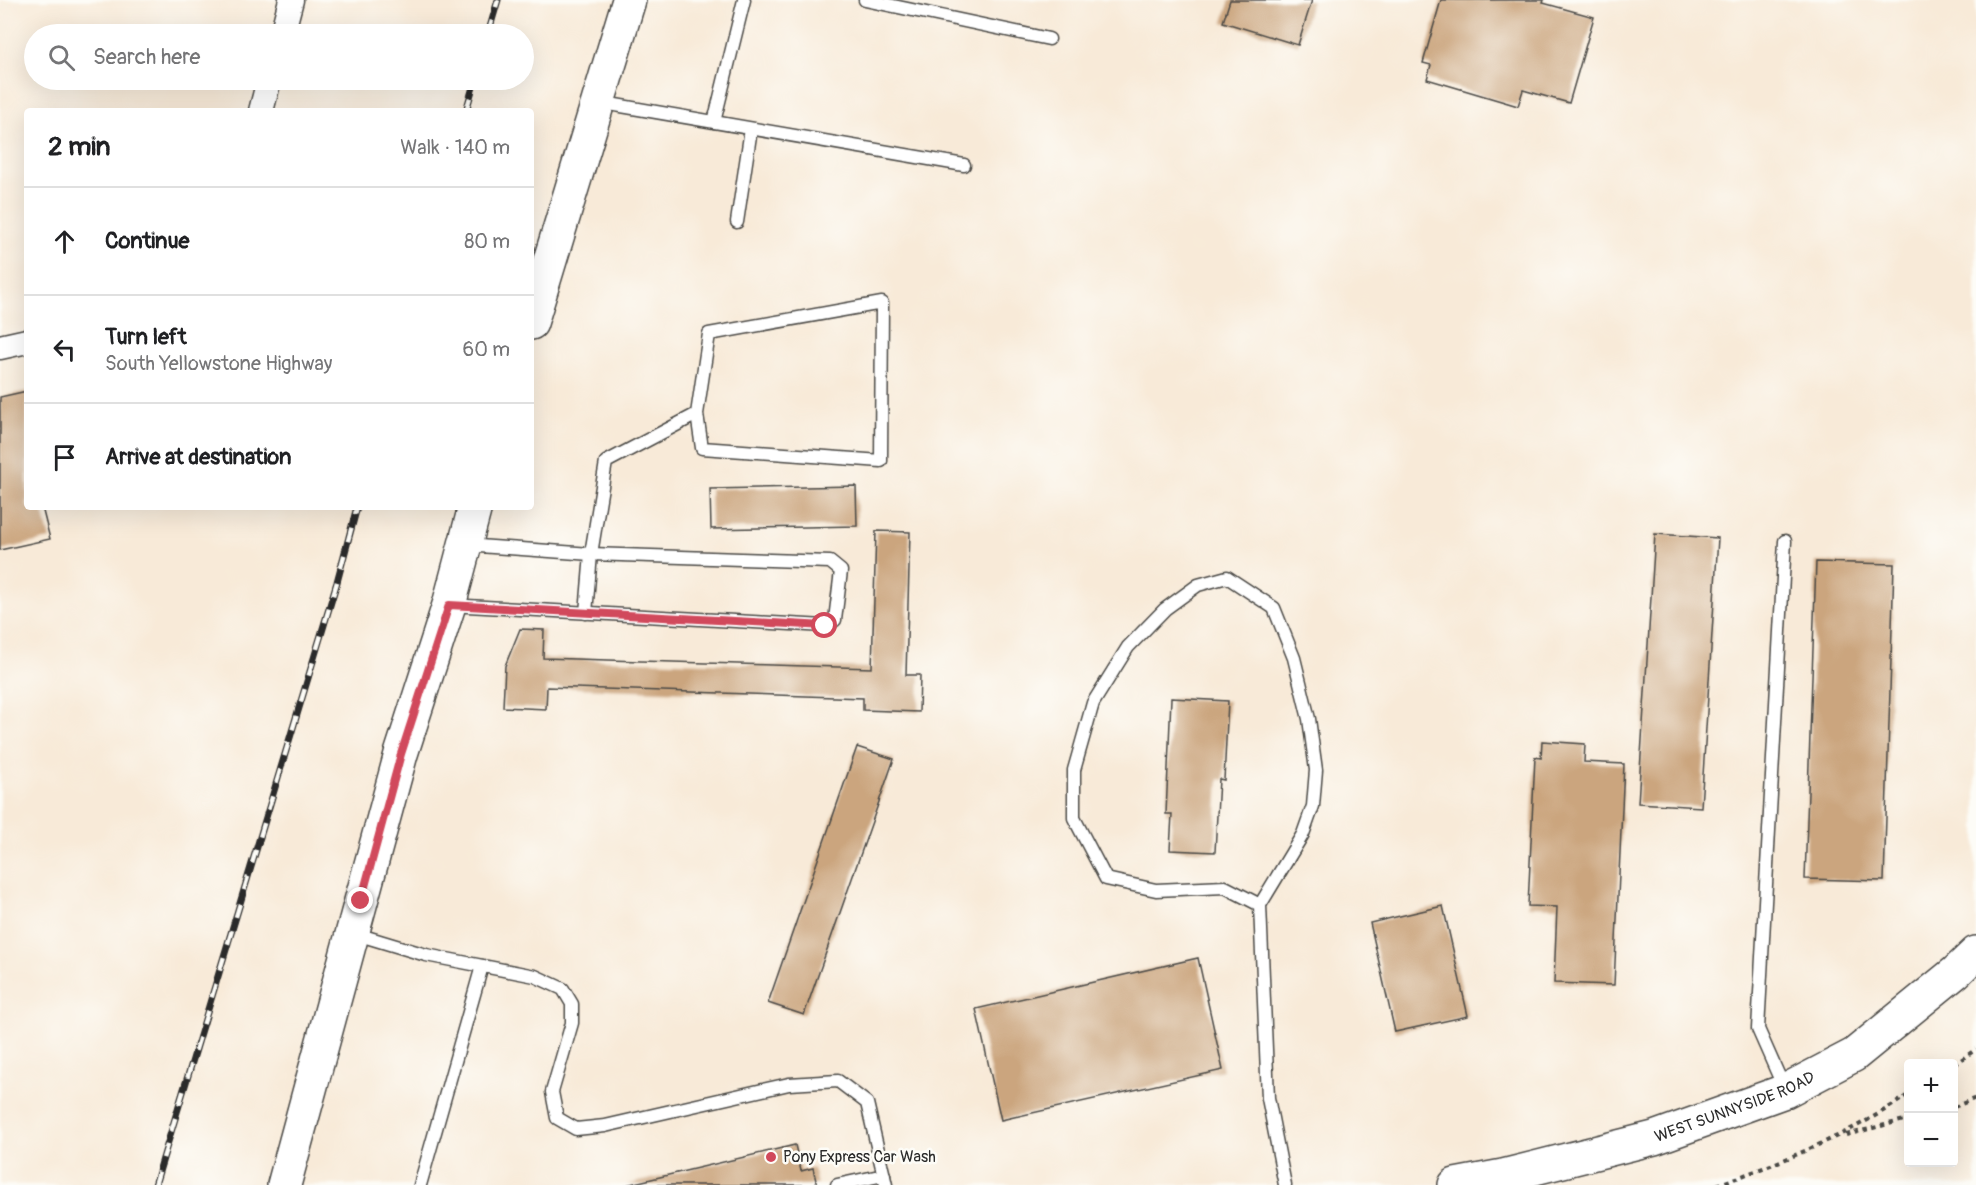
<!DOCTYPE html>
<html lang="en">
<head>
<meta charset="utf-8">
<style>
  body { margin:0; font-family:Pangolin,sans-serif; background:#f2f2f2; color:#202124 }
  .controls { position:absolute; right:18px; bottom:18px; display:grid; overflow:hidden; border-radius:6px; box-shadow:0 6px 24px #0002 }
  .controls button { width:54px; height:54px; display:grid; place-items:center; padding:0; border:0; border-bottom:2px solid #e0e0e0; background:#fff; color:#202124; font:30px sans-serif }
  .stop { position:absolute; width:18px; height:18px; margin:-14px; border:4px solid #d1495b; border-radius:50%; background:#fff }
  .stop.end { background:#d1495b; border-color:#fff; box-shadow:0 2px 6px #0008 }
  .list { margin:0; padding:0; list-style:none }
  h2 { display:flex; justify-content:space-between; align-items:center; height:78px; margin:0; padding:0 24px; font-size:26px }
  h2 small { font-size:20px; font-weight:400; color:#757577 }
  .list li { display:grid; grid-template-columns:39px 1fr auto; gap:18px; align-items:center; box-sizing:border-box; height:108px; padding:0 24px; border-top:2px solid #e0e0e0 }
  .list b { display:block; font-size:22px; white-space:nowrap }
  .list p { margin:0; font-size:20px; white-space:nowrap; color:#757577 }
  .list em { font-size:20px; font-style:normal; color:#757577 }
  .icon { flex:none; width:33px; height:33px; fill:none; stroke:currentColor; stroke-width:2; stroke-linecap:round; stroke-linejoin:round }
  .map { position:relative; flex:none; width:1976px; height:1185px; overflow:hidden }
  .search { position:absolute; background:#fff; box-shadow:0 6px 24px #0002; left:24px; top:24px; width:510px; height:66px; display:flex; align-items:center; gap:15px; box-sizing:border-box; padding:0 21px; border-radius:33px; color:#757577; font-size:22px }
  .panel { position:absolute; background:#fff; box-shadow:0 6px 24px #0002; left:24px; top:108px; width:510px; height:402px; border-radius:6px }
  .map>svg:first-child { display:block }
</style>
</head>
<body>
<div class="map">
<svg width="1976" height="1185" viewBox="0 0 1976 1185">
  <rect width="100%" height="100%" fill="#fdfcf7"/>
  <filter id="ink" filterUnits="userSpaceOnUse"><feTurbulence type="fractalNoise" baseFrequency=".0167" numOctaves="2"/><feDisplacementMap in="SourceGraphic" scale="12" xChannelSelector="R" yChannelSelector="G"/><feConvolveMatrix kernelMatrix="1 2 1 2 8 2 1 2 1" color-interpolation-filters="sRGB"/></filter>
  <filter id="wash" filterUnits="userSpaceOnUse"><feTurbulence type="fractalNoise" baseFrequency=".008" numOctaves="4" result="noise"/><feDisplacementMap in="SourceGraphic" scale="24" xChannelSelector="R" yChannelSelector="G"/><feGaussianBlur stdDeviation="1.35" result="paint"/><feColorMatrix in="noise" values="0 0 0 0 0 0 0 0 0 0 0 0 0 0 0 0 0 1.4 0 .05"/><feComposite in="paint" operator="in"/></filter>
  <g filter="url(#wash)">
    <rect width="100%" height="100%" fill="#f8ead8"/>
    <g id="blocks">
      <g fill="#cba57e">
        <polygon points="1230,0 1312,0 1298,45 1223,22"/>
        <polygon points="1441,0 1544,0 1543,3 1594,17 1569,103 1523,90 1518,106 1427,79 1431,65 1423,63"/>
        <polygon points="27,391 27,507 42,507 50,539 0,550 0,397"/>
        <polygon points="856,486 857,526 711,529 710,489"/>
        <polygon points="876,531 910,532 906,675 920,675 919,712 863,710 863,698 547,687 546,709 503,707 505,666 520,629 544,630 543,658 872,668"/>
        <polygon points="1655,534 1718,538 1701,807 1638,803"/>
        <polygon points="1816,562 1894,564 1884,881 1805,879"/>
        <polygon points="1171,698 1228,701 1224,780 1219,779 1215,852 1170,850 1172,814 1166,814"/>
        <polygon points="1542,741 1585,744 1584,762 1624,764 1614,985 1554,983 1557,907 1528,906 1535,757 1541,758"/>
        <polygon points="857,747 894,759 804,1015 768,1003"/>
        <polygon points="1443,906 1468,1016 1395,1032 1370,923"/>
        <polygon points="1198,958 1223,1070 1001,1120 976,1009"/>
        <polygon points="795,1145 801,1171 813,1168 817,1185 626,1185"/>
      </g>
    </g>
  </g>
  <g filter="url(#ink)">
    <use href="#blocks" fill-opacity="0" stroke="#4a4845" stroke-width="1.5"/>
    <g fill="none" stroke-linecap="round" stroke-linejoin="round">
      <g stroke="#4a4845" stroke-width="15">
        <g id="lane">
          <polyline points="865,0 1049,39"/>
          <polyline points="598,102 964,165"/>
          <polyline points="714,122 744,0"/>
          <polyline points="737,222 751,129"/>
          <polyline points="449,605 825,626 835,620 841,571 830,562 591,554 465,545"/>
          <polyline points="586,613 591,554 606,462 697,414 702,448 881,461 882,303 709,334 697,414"/>
          <polyline points="1260,905 1225,887 1156,890 1106,879 1074,818 1074,770 1093,703 1128,647 1165,609 1198,585 1227,577 1274,608 1294,658 1309,719 1316,770 1313,806 1303,834 1260,905 1268,1098 1285,1185"/>
          <polyline points="353,933 426,955 535,976 563,989 572,1004 572,1023 552,1092 557,1118 576,1129 605,1126 789,1084 838,1081 867,1103 886,1185"/>
          <polyline points="1785,1090 1758,1029 1785,541"/>
          <polyline points="420,1185 482,966"/>
          <polyline points="837,1185 884,1175"/>
        </g>
      </g>
      <g stroke="#4a4845" stroke-width="27">
        <g id="street">
          <polyline points="282,34 291,0"/>
          <polyline points="261,111 269,80"/>
          <polyline points="0,347 27,341"/>
        </g>
      </g>
      <g stroke="#4a4845" stroke-width="36">
        <g id="primary">
          <polyline points="531,323 629,0"/>
          <polyline points="284,1185 401,754 449,605 475,507"/>
        </g>
      </g>
      <g stroke="#4a4845" stroke-width="36">
        <g id="highway">
          <path id="s1" d="M1455,1185L1503,1176L1654,1138L1785,1091L1854,1055L1956,972L1976,953"/>
        </g>
      </g>
      <g stroke="#4a4845" stroke-width="4" stroke-dasharray="4.5 4.5" stroke-linecap="butt">
        <polyline points="1954,1065 1976,1049"/>
        <polyline points="1954,1107 1976,1098"/>
        <polyline points="1846,1135 1908,1119"/>
        <path d="M1717,1185C1784,1161 1850,1135 1908,1095"/>
      </g>
      <use href="#lane" stroke="#fff" stroke-width="12"/>
      <use href="#street" stroke="#fff" stroke-width="24"/>
      <use href="#primary" stroke="#fff" stroke-width="33"/>
      <use href="#highway" stroke="#fff" stroke-width="33"/>
      <g stroke="#2b2b2b" stroke-width="7">
        <g id="rail">
          <polyline points="488,34 498,0"/>
          <polyline points="466,111 475,80"/>
          <polyline points="155,1185 337,582 357,507"/>
        </g>
      </g>
      <use href="#rail" stroke="#fdfcf7" stroke-width="4.5" stroke-dasharray="14" stroke-linecap="butt"/>
    </g>
  </g>
  <g fill="none" stroke-linecap="round" stroke-linejoin="round" filter="url(#ink)">
    <polyline stroke="#d1495b" stroke-width="8" points="361,901 401,754 449,605 825,626"/>
  </g>
  <circle fill="#d1495b" stroke="#fdfcf7" stroke-width="2" cx="771" cy="1157" r="6"/>
  <g text-anchor="middle" dominant-baseline="central" stroke-width="5" stroke-linejoin="round" paint-order="stroke">
    <g font-size="16" fill="#2b2b2b" stroke="#fdfcf7">
      <text stroke="none"><textPath href="#s1" startOffset="291">WEST SUNNYSIDE ROAD</textPath></text>
    </g>
    <g font-size="16" fill="#2b2b2b" stroke="#fdfcf7" text-anchor="start">
      <text x="783" y="1157">Pony Express Car Wash</text>
    </g>
  </g>
</svg>
<div class="controls">
<button>+</button>
<button>−</button>
</div>
<div class="stop" style="left:825px;top:626px"></div>
<div class="stop end" style="left:361px;top:901px"></div>
<div class="search"><svg class="icon" aria-label="search" viewBox="0 0 24 24"><circle cx="10" cy="10" r="6"/><path d="M15 15l6 6"/></svg>Search here</div>
<section class="panel">
<h2>2 min<small>Walk · 140 m</small></h2>
<ul class="list">
<li><svg class="icon" aria-label="ahead" viewBox="0 0 24 24"><path d="M12 20V5M6 11l6-6 6 6"/></svg><div><b>Continue</b></div><em>80 m</em></li>
<li><svg class="icon" aria-label="left" viewBox="0 0 24 24"><path d="M17 20v-9H6M10 6l-5 5 5 5"/></svg><div><b>Turn left</b><p>South Yellowstone Highway</p></div><em>60 m</em></li>
<li><svg class="icon" aria-label="arrive" viewBox="0 0 24 24"><path d="M6 21V4h12l-3 4 3 4H6"/></svg><div><b>Arrive at destination</b></div></li>
</ul>
</section>
</div>
</body>
</html>
